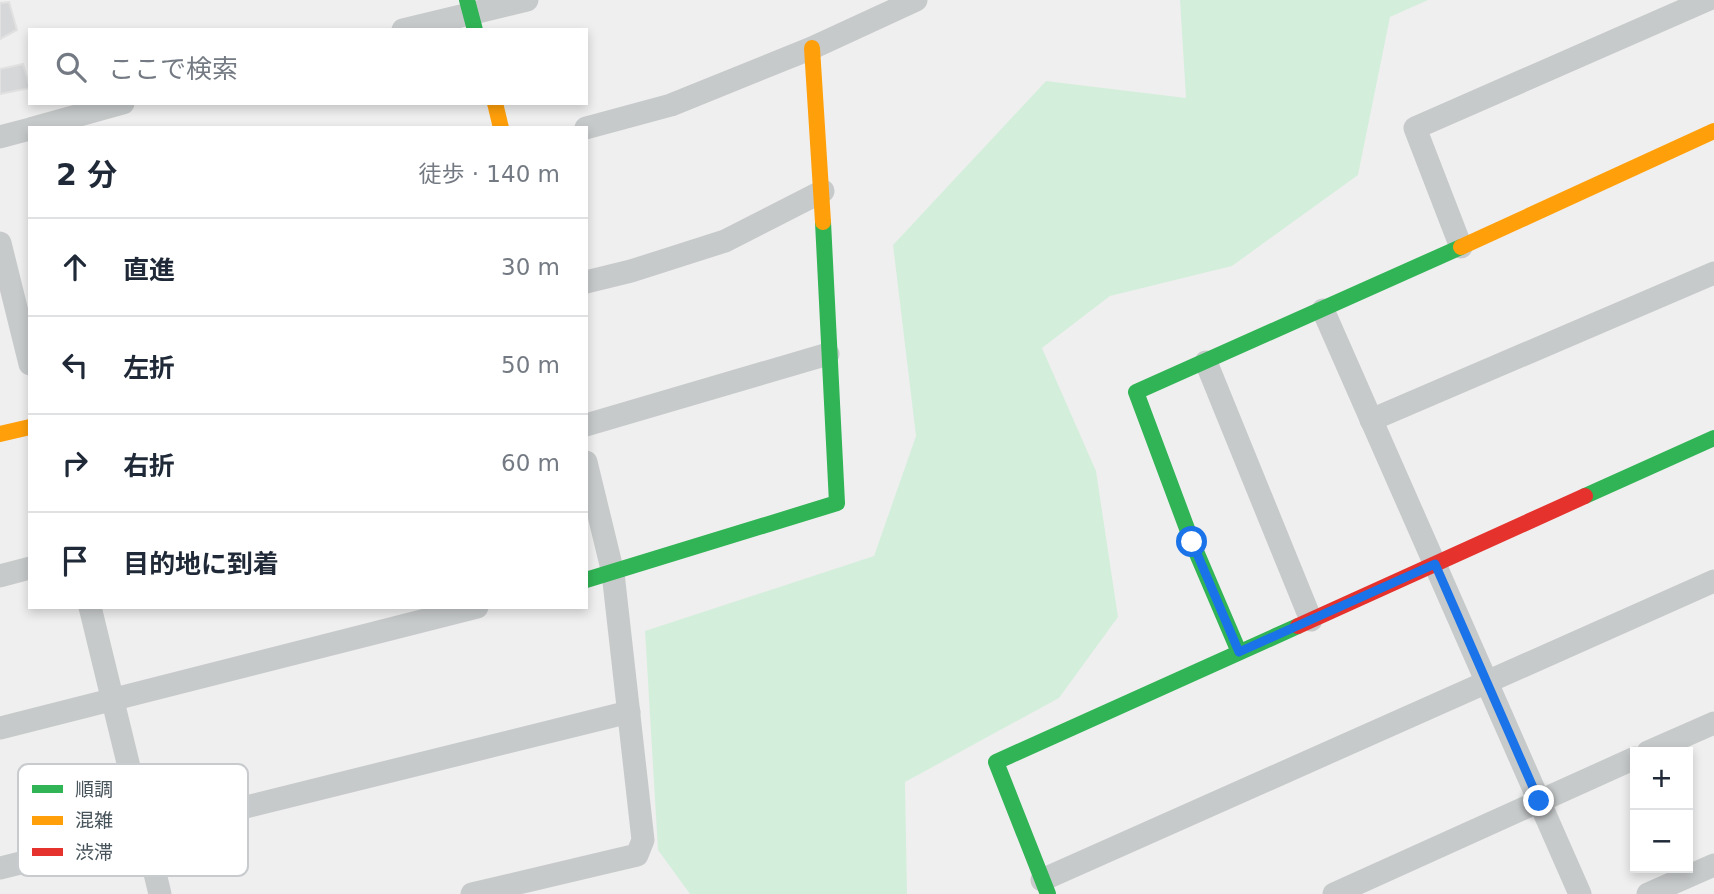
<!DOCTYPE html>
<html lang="ja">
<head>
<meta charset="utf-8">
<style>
  body { margin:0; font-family:"DejaVu Sans","Noto Sans JP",sans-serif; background:#f2f2f3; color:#1f2937 }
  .controls { position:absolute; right:21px; bottom:21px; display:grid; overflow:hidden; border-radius:0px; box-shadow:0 4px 10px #0003 }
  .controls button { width:63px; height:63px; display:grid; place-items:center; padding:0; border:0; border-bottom:2px solid #e0e1e3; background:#fff; color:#1f2937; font:35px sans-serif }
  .stop { position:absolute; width:21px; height:21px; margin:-16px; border:5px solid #1a73e8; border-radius:50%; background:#fff }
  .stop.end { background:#1a73e8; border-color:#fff; box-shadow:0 2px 7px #0008 }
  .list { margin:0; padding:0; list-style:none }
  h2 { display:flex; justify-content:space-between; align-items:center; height:91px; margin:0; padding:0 28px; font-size:30px }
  h2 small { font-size:23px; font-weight:400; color:#747a83 }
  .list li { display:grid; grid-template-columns:46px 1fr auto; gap:21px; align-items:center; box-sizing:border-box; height:98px; padding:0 28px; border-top:2px solid #e0e1e3 }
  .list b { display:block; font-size:26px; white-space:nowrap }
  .list em { font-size:23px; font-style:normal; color:#747a83 }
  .icon { flex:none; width:38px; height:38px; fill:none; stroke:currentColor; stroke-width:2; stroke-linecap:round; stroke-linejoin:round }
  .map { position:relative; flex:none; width:1714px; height:894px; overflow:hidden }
  .search { position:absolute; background:#fff; box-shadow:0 4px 10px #0003; left:28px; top:28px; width:560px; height:77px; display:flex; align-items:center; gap:18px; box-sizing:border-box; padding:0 24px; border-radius:0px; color:#747a83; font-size:26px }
  .panel { position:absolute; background:#fff; box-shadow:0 4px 10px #0003; left:28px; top:126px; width:560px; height:483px; border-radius:0px }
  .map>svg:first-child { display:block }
</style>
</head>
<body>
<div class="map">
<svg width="1714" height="894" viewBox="0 0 1714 894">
  <rect width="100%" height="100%" fill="#f0efef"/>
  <polygon fill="#d4eedc" points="1180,0 1428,0 1390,17 1358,175 1232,266 1110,296 1042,348 1096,471 1118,617 1059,698 905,782 907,894 690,894 658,850 645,631 874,556 916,436 893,245 1046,81 1186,98"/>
  <g fill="#d6d7d8" stroke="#e1e1e2" stroke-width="2">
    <polygon points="9,2 17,30 0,39 0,3"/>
    <polygon points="23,64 30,88 0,94 0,69"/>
  </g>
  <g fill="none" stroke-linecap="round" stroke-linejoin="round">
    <g stroke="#c7cacb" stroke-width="23">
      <polyline points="403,30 527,0"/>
      <polyline points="33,128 123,103"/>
      <polyline points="586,128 671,105 812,48 916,0"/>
      <polyline points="0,137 30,129"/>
      <polyline points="0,243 30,364"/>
      <polyline points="1461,247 1415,128 1707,0"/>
      <polyline points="586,282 631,271 725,241 823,191"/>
      <polyline points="1323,310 1580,894"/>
      <polyline points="1206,362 1311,620"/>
      <polyline points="1371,420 1714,273"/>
      <polyline points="586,425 828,354"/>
      <polyline points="0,576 30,568"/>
      <polyline points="90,607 160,894"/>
      <polyline points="0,728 477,607"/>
      <polyline points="1648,752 1714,723"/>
      <polyline points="0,868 629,712"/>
      <polyline points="1042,880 1714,581"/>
      <polyline points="472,894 637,855 643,840 613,573 586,462"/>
      <polyline points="1334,894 1635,758"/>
      <polyline points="1648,894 1714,865"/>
    </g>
    <g stroke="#30b455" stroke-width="16">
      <polyline points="467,0 475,30"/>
      <polyline points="1585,496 1714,438"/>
      <polyline points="586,580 837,503 823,222"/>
      <polyline points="1239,652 1192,542 1136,392 1461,247"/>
      <polyline points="1048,894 996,762 1298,626"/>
    </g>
    <g stroke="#ff9f0a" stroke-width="16">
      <polyline points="812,48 823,222"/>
      <polyline points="495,103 501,128"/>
      <polyline points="1461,247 1714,131"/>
      <polyline points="0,434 30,427"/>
    </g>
    <polyline stroke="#e5322d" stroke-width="16" points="1298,626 1585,496"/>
  </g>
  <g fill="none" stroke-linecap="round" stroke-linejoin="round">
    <polyline stroke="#1a73e8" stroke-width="9" points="1192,542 1239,652 1435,564 1539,801"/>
  </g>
  <rect x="18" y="764" width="230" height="112" rx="10" fill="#fff" stroke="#c8cbce" stroke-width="2"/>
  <rect x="32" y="785" width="31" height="8" fill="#30b455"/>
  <rect x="32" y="816" width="31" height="9" fill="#ff9f0a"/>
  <rect x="32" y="848" width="31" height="8" fill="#e5322d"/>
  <g font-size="19" fill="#47535b">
    <text x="75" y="796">順調</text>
    <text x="75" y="827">混雑</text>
    <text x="75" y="859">渋滞</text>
  </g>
</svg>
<div class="controls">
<button>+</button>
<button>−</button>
</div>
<div class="stop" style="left:1192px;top:542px"></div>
<div class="stop end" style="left:1539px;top:801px"></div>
<div class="search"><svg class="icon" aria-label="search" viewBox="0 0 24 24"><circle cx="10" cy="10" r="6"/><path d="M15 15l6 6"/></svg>ここで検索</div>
<section class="panel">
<h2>2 分<small>徒歩 · 140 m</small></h2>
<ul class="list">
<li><svg class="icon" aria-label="ahead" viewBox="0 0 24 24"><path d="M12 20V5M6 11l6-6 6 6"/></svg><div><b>直進</b></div><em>30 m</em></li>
<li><svg class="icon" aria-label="left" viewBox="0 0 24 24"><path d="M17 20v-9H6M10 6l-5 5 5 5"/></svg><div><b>左折</b></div><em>50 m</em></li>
<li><svg class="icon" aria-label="right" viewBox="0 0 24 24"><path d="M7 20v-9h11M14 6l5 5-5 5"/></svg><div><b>右折</b></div><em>60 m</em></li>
<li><svg class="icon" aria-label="arrive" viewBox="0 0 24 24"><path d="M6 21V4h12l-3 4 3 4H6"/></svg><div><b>目的地に到着</b></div></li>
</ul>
</section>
</div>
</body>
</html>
